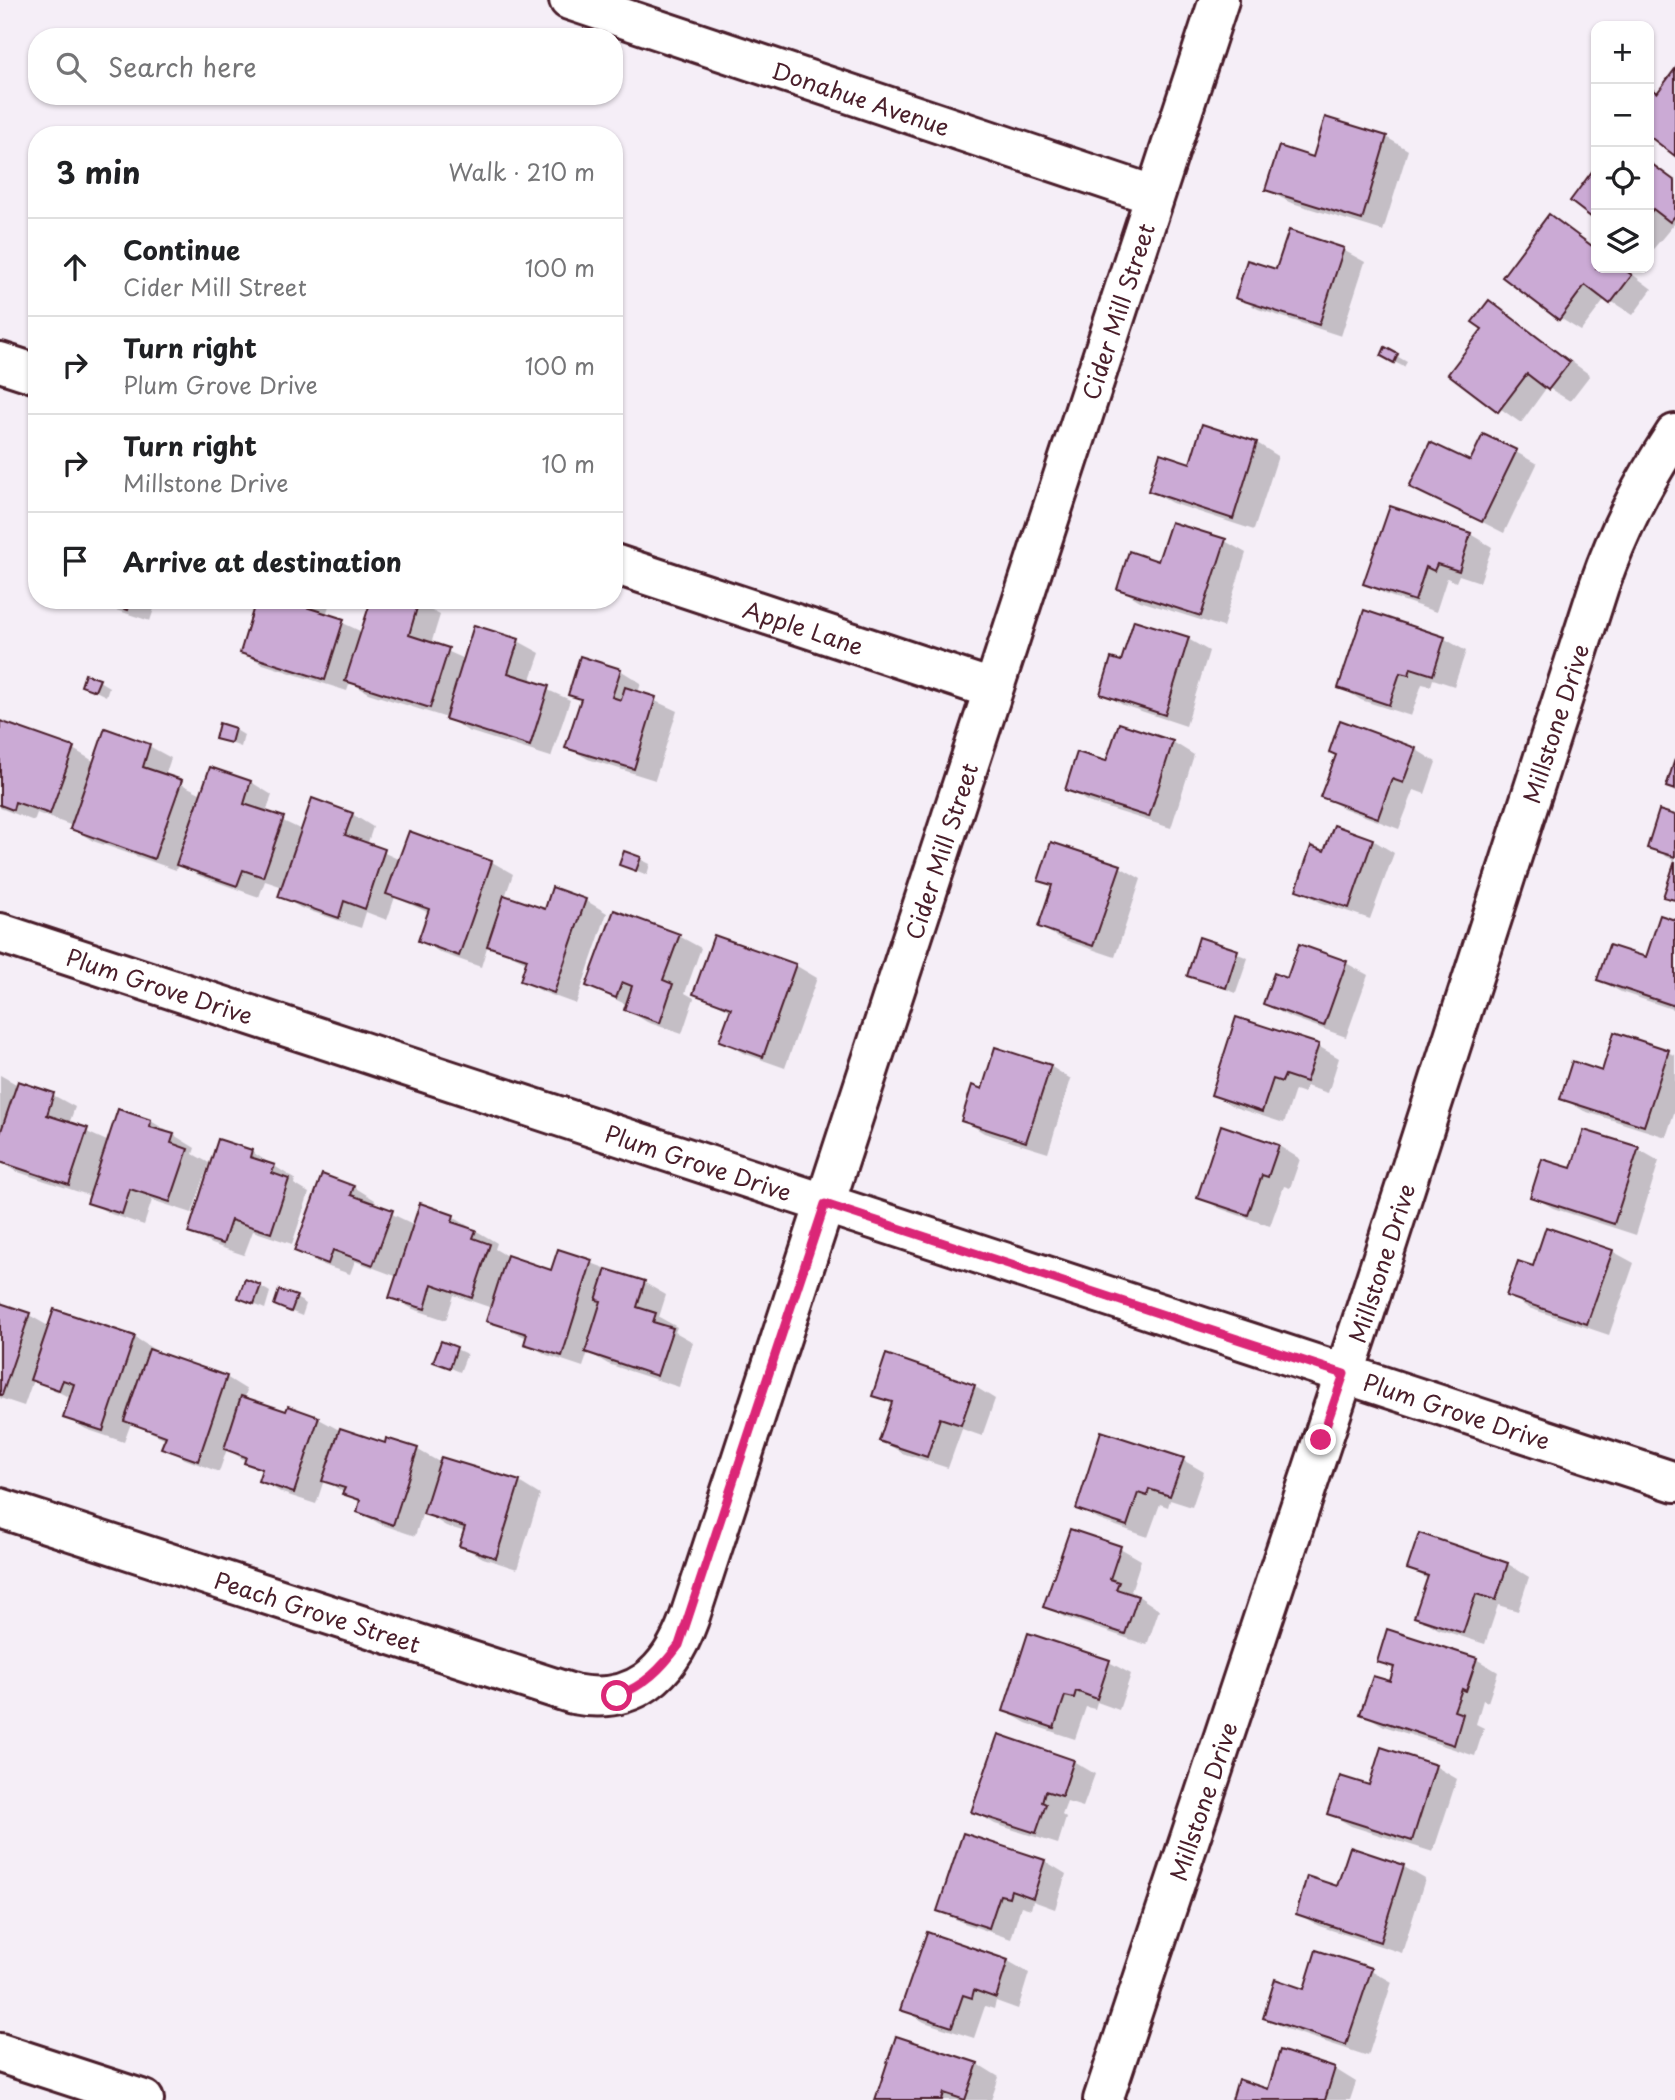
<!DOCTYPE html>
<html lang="en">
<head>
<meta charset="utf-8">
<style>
  body { margin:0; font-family:"Playpen Sans",sans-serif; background:#f6f6f6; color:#202124 }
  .controls { position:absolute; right:21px; top:21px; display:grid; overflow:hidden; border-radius:14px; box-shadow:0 2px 5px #0004 }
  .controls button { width:63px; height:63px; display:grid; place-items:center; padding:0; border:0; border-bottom:2px solid #e0e0e0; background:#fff; color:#202124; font:35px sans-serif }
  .stop { position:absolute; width:21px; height:21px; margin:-16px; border:5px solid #db2777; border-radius:50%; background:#fff }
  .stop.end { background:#db2777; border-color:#fff; box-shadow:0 2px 7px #0008 }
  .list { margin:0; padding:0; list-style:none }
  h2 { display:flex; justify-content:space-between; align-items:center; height:91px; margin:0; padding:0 28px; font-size:30px }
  h2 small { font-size:23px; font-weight:400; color:#757577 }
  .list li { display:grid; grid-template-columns:46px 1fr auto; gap:21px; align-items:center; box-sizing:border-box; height:98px; padding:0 28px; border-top:2px solid #e0e0e0 }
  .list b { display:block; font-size:26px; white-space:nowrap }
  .list p { margin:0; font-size:23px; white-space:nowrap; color:#757577 }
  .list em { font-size:23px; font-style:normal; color:#757577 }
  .icon { flex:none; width:38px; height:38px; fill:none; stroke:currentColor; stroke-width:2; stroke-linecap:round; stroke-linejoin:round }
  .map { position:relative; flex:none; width:1675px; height:2100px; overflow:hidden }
  .search { position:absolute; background:#fff; box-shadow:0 2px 5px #0004; left:28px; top:28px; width:595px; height:77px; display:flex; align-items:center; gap:18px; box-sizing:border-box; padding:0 24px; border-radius:28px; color:#757577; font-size:26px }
  .panel { position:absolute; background:#fff; box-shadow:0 2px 5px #0004; left:28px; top:126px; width:595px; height:483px; border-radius:28px }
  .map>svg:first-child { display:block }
</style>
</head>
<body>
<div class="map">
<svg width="1675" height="2100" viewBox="0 0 1675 2100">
  <rect width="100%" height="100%" fill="#f5eef7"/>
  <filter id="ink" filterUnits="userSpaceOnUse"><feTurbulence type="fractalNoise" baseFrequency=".0143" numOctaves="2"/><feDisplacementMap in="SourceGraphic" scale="14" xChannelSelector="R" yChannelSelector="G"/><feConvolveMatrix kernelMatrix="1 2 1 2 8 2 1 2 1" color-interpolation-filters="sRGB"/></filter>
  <g filter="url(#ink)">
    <g fill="#0003">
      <polygon points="1386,137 1408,150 1383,231 1289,202 1267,190 1314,159"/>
      <polygon points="1649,160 1675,180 1675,223 1649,254"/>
      <polygon points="1549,216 1596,247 1596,268 1624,268 1652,289 1633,315 1606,298 1581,331 1560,318"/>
      <polygon points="1343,250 1365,262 1341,336 1258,309 1237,297 1277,271"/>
      <polygon points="1489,302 1590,375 1570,401 1547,387 1521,423 1451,374 1485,329"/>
      <polygon points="1386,350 1407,362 1404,367 1383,356"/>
      <polygon points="1257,443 1278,456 1254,530 1172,503 1150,491 1191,465"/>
      <polygon points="1516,452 1537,464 1504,533 1411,486 1470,464"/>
      <polygon points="1470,534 1492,547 1480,582 1459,575 1456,582 1447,578 1436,612 1387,595 1365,583"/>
      <polygon points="1225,541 1246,553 1223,627 1140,601 1119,588 1159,563"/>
      <polygon points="85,600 157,600 150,621"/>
      <polygon points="258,600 331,600 326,615 362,632 373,600 410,600 440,615 431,644 465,659 518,641 540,653 530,682 570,700 551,757 468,731 447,718 368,693 350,682 347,691 263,664 242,652"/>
      <polygon points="1365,612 1445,639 1466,651 1454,686 1433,679 1431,686 1422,684 1411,716 1361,700 1340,687"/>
      <polygon points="1188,639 1209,651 1186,726 1123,705 1102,693 1122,663"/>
      <polygon points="620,670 641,683 638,693 677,711 655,780 588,759 567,747 581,701 570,694"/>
      <polygon points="99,681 109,687 106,696 83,685"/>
      <polygon points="0,723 73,749 95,762 149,746 171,758 165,776 202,794 211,769 251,782 272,795 266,813 302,830 352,814 373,827 367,845 400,860 492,862 513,874 505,897 546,911 585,900 607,913 576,1004 543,992 522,980 528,963 488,944 481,967 441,953 420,940 429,913 395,897 387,920 366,912 361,928 301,908 280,896 283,887 265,881 259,897 200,876 178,864 176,870 93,841 72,828 73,826 37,813 34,821 0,808"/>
      <polygon points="1120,725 1173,742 1194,755 1171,828 1088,802 1067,789 1107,763"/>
      <polygon points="234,729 244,735 241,747 217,738"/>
      <polygon points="1415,749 1436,762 1425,794 1414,790 1399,829 1343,808 1322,796 1337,755"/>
      <polygon points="1675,817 1675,861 1649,847"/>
      <polygon points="1335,827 1373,840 1394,853 1370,919 1320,902 1298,889 1325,853"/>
      <polygon points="640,859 650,864 647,875 621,864"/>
      <polygon points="1120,867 1141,879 1115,957 1062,939 1040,927 1053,887 1040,880"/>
      <polygon points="615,912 679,936 701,948 685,993 694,998 682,1034 647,1022 626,1009 627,1005 588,986"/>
      <polygon points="1675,922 1675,1010 1621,992 1599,980 1647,960"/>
      <polygon points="1200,939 1248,958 1236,993 1189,975"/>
      <polygon points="1346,963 1368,975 1346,1037 1287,1016 1265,1003 1288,980"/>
      <polygon points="795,965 817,978 785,1068 743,1053 721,1040 732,1011 695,993"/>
      <polygon points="1615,1034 1675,1055 1675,1110 1666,1137 1584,1111 1562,1098 1603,1073"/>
      <polygon points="1318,1046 1339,1058 1328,1093 1306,1086 1304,1093 1295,1090 1284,1123 1234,1107 1213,1094"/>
      <polygon points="1050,1066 1071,1079 1048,1153 984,1133 963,1120 983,1091"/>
      <polygon points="0,1075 18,1085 53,1095 75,1107 69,1124 109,1142 151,1121 195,1148 193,1154 209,1163 192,1213 152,1200 144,1225 111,1214 89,1202 91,1196 15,1171 0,1162"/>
      <polygon points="1222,1127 1279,1146 1300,1159 1290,1188 1284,1186 1270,1226 1221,1209 1199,1197"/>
      <polygon points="1638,1149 1659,1161 1636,1235 1553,1208 1532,1196 1572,1170"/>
      <polygon points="252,1152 295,1179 294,1184 309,1193 292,1244 253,1231 244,1255 211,1244 190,1232"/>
      <polygon points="323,1176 354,1187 375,1200 373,1205 415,1225 453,1217 497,1243 495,1249 512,1259 552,1272 559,1251 645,1283 666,1295 659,1317 677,1327 675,1332 693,1342 679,1387 608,1364 588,1352 583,1367 547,1355 526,1343 527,1338 488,1320 492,1308 454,1295 446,1320 413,1309 391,1297 398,1277 355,1261 350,1274 317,1263 296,1250"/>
      <polygon points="1612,1251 1634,1263 1609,1335 1529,1308 1508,1295 1534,1268"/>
      <polygon points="260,1286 270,1292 265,1309 240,1298"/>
      <polygon points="296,1298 306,1304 302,1316 276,1305"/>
      <polygon points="0,1305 29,1315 50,1327 134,1337 155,1350 154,1353 226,1377 247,1390 244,1399 287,1413 289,1409 319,1419 341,1431 386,1445 387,1440 418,1450 441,1463 519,1482 540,1495 517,1569 483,1558 461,1546 466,1532 446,1526 423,1512 415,1536 380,1524 359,1512 361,1503 324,1480 316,1504 282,1493 260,1480 263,1472 227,1449 219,1472 185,1459 163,1447 166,1439 131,1423 124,1442 86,1429 65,1417 71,1398 33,1380 24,1406 0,1398"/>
      <polygon points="442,1343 467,1354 460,1372 435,1361"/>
      <polygon points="974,1386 995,1399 982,1436 962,1429 948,1468 902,1453 881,1440 893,1405 875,1395"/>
      <polygon points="1183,1460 1204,1472 1192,1507 1170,1500 1168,1507 1160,1504 1148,1537 1099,1520 1078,1508"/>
      <polygon points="1420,1535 1508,1564 1529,1577 1518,1611 1498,1605 1485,1644 1438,1629 1417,1616 1429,1580 1409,1568"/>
      <polygon points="1120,1548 1141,1560 1131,1591 1159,1610 1147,1645 1067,1618 1045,1606"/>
      <polygon points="1476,1659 1498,1672 1488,1702 1483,1700 1476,1724 1484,1728 1475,1756 1384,1726 1362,1713 1391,1683 1395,1670 1379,1661"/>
      <polygon points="1109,1662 1131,1674 1119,1710 1097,1702 1095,1709 1086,1707 1075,1739 1026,1723 1005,1711"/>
      <polygon points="1073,1761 1095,1774 1083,1807 1067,1802 1062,1815 1066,1818 1058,1844 995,1824 973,1811"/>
      <polygon points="1435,1766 1457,1779 1433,1852 1351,1826 1329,1813 1370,1788"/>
      <polygon points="964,1835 1045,1861 1066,1874 1055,1909 1033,1901 1031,1909 1021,1906 1011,1939 961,1922 939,1910"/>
      <polygon points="1351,1849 1404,1867 1425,1879 1402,1953 1319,1926 1298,1914 1338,1888"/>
      <polygon points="928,1934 1008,1961 1029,1973 1018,2009 996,2001 994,2009 985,2006 974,2038 924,2022 903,2009"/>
      <polygon points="1371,1970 1392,1982 1368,2056 1286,2029 1265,2017 1305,1991"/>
      <polygon points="897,2038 978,2064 999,2077 991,2100 877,2100"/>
      <polygon points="1281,2052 1335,2069 1356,2082 1350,2100 1234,2100 1269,2091"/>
    </g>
    <g fill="#cbaad5" stroke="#4a1f2b" stroke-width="2">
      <polygon points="1675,69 1675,156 1649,136 1649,87 1657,93"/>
      <polygon points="1325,117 1387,136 1362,220 1265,190 1279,146 1313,157"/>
      <polygon points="1649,162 1675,181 1675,216 1670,222 1653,209 1649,215"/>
      <polygon points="1596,166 1596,221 1570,201"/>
      <polygon points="1549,214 1596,249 1596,268 1622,268 1632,275 1610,304 1585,285 1559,320 1502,277"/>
      <polygon points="1289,230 1344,248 1319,325 1235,298 1247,260 1276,269"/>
      <polygon points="1489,300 1570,362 1548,390 1527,374 1498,412 1448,374 1482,329 1472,322"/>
      <polygon points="1385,347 1398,354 1394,363 1381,356"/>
      <polygon points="1202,424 1257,442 1233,519 1148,491 1160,453 1190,463"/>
      <polygon points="1483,434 1517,450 1482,522 1409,487 1430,442 1470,461"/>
      <polygon points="1390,506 1471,533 1459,571 1437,564 1434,571 1426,567 1415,601 1363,584"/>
      <polygon points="1171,522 1226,539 1201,616 1117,589 1129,551 1158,561"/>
      <polygon points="98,600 131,600 128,610"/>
      <polygon points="256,600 305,600 303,606 344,619 325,680 240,653"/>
      <polygon points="371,600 419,601 409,635 449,648 430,708 345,681"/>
      <polygon points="1364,610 1445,637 1433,675 1411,668 1409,675 1400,673 1389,705 1338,688"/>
      <polygon points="1134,620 1189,637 1165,715 1100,694 1111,658 1121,661"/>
      <polygon points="474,625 519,639 508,673 549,686 530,746 445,719"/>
      <polygon points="580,656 621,669 612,697 621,700 625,687 656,697 634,769 565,748 581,699 568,695"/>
      <polygon points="85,674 100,679 95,691 81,686"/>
      <polygon points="1340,720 1416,748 1403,783 1392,779 1378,818 1320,797 1336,755 1329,752"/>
      <polygon points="0,721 74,747 50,814 15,802 13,810 0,805"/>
      <polygon points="219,723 235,728 231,743 215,739"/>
      <polygon points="1119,723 1173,741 1149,817 1065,790 1077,752 1106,761"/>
      <polygon points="105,728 150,744 143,767 182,780 154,859 70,829"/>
      <polygon points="1675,759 1675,790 1666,787"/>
      <polygon points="210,767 251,781 244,804 284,817 263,877 243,870 237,886 176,865"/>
      <polygon points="312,798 353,813 345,835 385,849 365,909 344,901 339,918 278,897"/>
      <polygon points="1659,810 1675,815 1675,857 1647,848"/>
      <polygon points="1334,825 1373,839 1349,908 1296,890 1311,846 1324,851"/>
      <polygon points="409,831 492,861 459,956 418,941 429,909 386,894"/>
      <polygon points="1051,842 1121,865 1093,946 1038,927 1052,885 1038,881"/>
      <polygon points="624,851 641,857 636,871 619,865"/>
      <polygon points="1675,861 1675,900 1663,897"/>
      <polygon points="552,887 586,899 554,993 520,981 527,959 487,946 504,895 545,909"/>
      <polygon points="614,910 680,934 663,980 673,984 660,1023 624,1010 632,986 622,982 616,998 586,986"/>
      <polygon points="1660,915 1675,920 1675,1006 1597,980 1609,945 1646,957"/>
      <polygon points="714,935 796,964 763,1057 719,1041 731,1008 693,994"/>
      <polygon points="1199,937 1238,950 1226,988 1187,976"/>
      <polygon points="1299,944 1347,961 1324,1026 1263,1004 1274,973 1287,978"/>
      <polygon points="1236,1017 1319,1044 1306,1082 1285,1075 1282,1082 1273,1079 1262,1112 1211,1095"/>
      <polygon points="1614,1032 1669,1050 1644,1126 1560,1099 1572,1061 1602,1071"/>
      <polygon points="995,1047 1051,1065 1026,1142 961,1121 972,1085 982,1089"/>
      <polygon points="18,1081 54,1093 47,1115 88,1128 69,1185 0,1162 0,1134"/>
      <polygon points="118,1109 151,1120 150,1127 174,1134 171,1143 188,1149 170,1202 130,1189 122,1214 87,1203"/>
      <polygon points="1221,1125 1279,1145 1268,1177 1262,1175 1248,1215 1197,1198"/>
      <polygon points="1584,1130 1639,1147 1614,1224 1530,1197 1542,1159 1571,1168"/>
      <polygon points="218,1139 252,1150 250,1157 275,1165 272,1173 289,1179 271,1233 231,1220 223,1244 188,1233"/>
      <polygon points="322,1174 354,1186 351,1195 393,1210 373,1265 333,1250 328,1264 294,1251"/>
      <polygon points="420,1203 454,1215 452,1222 476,1230 473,1238 490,1244 472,1298 432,1284 425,1309 389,1298"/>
      <polygon points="1546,1227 1613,1250 1587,1324 1506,1296 1518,1261 1533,1266"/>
      <polygon points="558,1249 592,1260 562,1356 524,1344 527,1334 486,1321 507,1255 551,1270"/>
      <polygon points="606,1269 645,1281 637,1307 656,1313 653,1322 673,1328 657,1376 585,1352 601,1301 596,1300"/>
      <polygon points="245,1279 261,1285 254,1304 238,1298"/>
      <polygon points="279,1290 297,1296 291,1312 274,1305"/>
      <polygon points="0,1303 30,1313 2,1395 0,1395"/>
      <polygon points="54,1309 135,1336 103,1431 63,1418 74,1384 63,1380 59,1390 30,1380"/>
      <polygon points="441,1341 457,1347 450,1368 433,1362"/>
      <polygon points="149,1349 227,1376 198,1461 161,1448 166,1436 124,1421"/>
      <polygon points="886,1354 975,1385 961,1425 940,1418 927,1457 879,1441 892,1402 872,1396"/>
      <polygon points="241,1396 286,1411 288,1406 319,1417 294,1493 258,1481 262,1469 244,1463 246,1457 224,1449"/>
      <polygon points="340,1428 385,1443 386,1438 418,1448 393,1525 357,1512 360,1500 342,1494 345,1488 322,1481"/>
      <polygon points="1101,1431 1184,1458 1170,1496 1149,1489 1147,1496 1138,1493 1127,1526 1076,1509"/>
      <polygon points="441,1457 520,1481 496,1558 459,1546 465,1527 423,1514"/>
      <polygon points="1070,1529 1121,1546 1110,1579 1119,1582 1116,1589 1138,1596 1125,1634 1043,1607"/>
      <polygon points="1419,1533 1508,1563 1496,1600 1476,1594 1463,1633 1414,1617 1428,1576 1407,1569"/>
      <polygon points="1387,1629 1477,1658 1466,1691 1462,1689 1454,1711 1463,1714 1454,1745 1360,1714 1373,1676 1390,1681 1394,1667 1377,1662"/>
      <polygon points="1028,1633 1110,1660 1097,1699 1076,1691 1074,1698 1065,1696 1054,1728 1003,1711"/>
      <polygon points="998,1734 1074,1760 1062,1796 1045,1791 1042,1802 1046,1804 1036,1833 971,1812"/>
      <polygon points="1381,1747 1436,1765 1412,1841 1327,1814 1340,1776 1369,1785"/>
      <polygon points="963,1833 1045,1860 1033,1898 1011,1890 1009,1897 1000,1895 989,1928 937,1911"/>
      <polygon points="1350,1847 1404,1865 1380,1942 1296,1914 1307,1876 1337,1886"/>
      <polygon points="927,1932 1008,1960 996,1998 974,1990 972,1998 963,1995 952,2027 900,2010"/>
      <polygon points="1316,1950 1372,1968 1346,2045 1263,2018 1275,1979 1304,1989"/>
      <polygon points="896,2036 978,2063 965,2100 944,2093 942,2100 875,2100"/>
      <polygon points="1280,2050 1335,2068 1325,2100 1232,2100 1238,2079 1268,2089"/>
    </g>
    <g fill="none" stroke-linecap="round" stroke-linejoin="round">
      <g stroke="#4a1f2b" stroke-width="44">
        <g id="minor">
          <path id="s1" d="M569,0L1153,195"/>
          <polyline points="0,362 37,374"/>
          <path id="s2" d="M614,564L992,689"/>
          <path id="s3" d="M0,933L1675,1482"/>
          <path id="s4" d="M0,1508L573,1694C634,1706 669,1674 689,1619L1219,0"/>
          <polyline points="0,2053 144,2100"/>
          <path id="s5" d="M1103,2100L1366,1309L1599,586C1619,529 1642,484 1675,434"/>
        </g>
      </g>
      <use href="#minor" stroke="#fff" stroke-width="38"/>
    </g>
  </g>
  <g fill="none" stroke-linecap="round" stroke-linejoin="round" filter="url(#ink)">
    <path stroke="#db2777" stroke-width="9" d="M617,1696C645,1685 661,1669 679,1645L825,1204L1344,1374L1321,1440"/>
  </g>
  <g text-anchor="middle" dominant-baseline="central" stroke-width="5" stroke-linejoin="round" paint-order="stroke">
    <g font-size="23" fill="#4a1f2b" stroke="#fff">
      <text stroke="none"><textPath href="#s1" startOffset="308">Donahue Avenue</textPath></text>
      <text stroke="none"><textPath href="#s4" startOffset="2132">Cider Mill Street</textPath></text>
      <text stroke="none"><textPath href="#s2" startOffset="200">Apple Lane</textPath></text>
      <text stroke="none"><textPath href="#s5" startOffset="1449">Millstone Drive</textPath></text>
      <text stroke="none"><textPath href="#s4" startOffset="1564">Cider Mill Street</textPath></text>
      <text stroke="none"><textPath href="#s3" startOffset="168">Plum Grove Drive</textPath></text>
      <text stroke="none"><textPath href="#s3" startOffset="735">Plum Grove Drive</textPath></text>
      <text stroke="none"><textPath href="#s5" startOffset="882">Millstone Drive</textPath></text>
      <text stroke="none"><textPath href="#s3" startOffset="1533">Plum Grove Drive</textPath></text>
      <text stroke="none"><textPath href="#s4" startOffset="334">Peach Grove Street</textPath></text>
      <text stroke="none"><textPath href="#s5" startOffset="315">Millstone Drive</textPath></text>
    </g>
  </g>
</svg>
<div class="controls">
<button>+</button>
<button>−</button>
<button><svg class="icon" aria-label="locate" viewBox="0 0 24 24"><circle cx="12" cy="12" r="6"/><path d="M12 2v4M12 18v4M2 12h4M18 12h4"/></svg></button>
<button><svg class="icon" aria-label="layers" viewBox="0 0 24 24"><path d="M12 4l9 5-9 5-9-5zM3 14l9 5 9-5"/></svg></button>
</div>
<div class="stop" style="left:617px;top:1696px"></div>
<div class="stop end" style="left:1321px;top:1440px"></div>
<div class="search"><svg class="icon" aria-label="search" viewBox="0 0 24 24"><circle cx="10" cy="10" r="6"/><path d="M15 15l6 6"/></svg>Search here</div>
<section class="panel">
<h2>3 min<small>Walk · 210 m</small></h2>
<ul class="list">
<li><svg class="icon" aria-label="ahead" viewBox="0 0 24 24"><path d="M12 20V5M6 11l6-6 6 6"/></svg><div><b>Continue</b><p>Cider Mill Street</p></div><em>100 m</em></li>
<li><svg class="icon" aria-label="right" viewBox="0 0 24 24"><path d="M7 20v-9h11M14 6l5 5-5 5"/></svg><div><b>Turn right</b><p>Plum Grove Drive</p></div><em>100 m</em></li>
<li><svg class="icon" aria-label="right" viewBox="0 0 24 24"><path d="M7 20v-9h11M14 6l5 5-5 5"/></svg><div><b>Turn right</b><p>Millstone Drive</p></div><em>10 m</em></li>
<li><svg class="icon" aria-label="arrive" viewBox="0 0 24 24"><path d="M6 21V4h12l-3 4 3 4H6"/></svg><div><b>Arrive at destination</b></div></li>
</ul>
</section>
</div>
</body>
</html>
